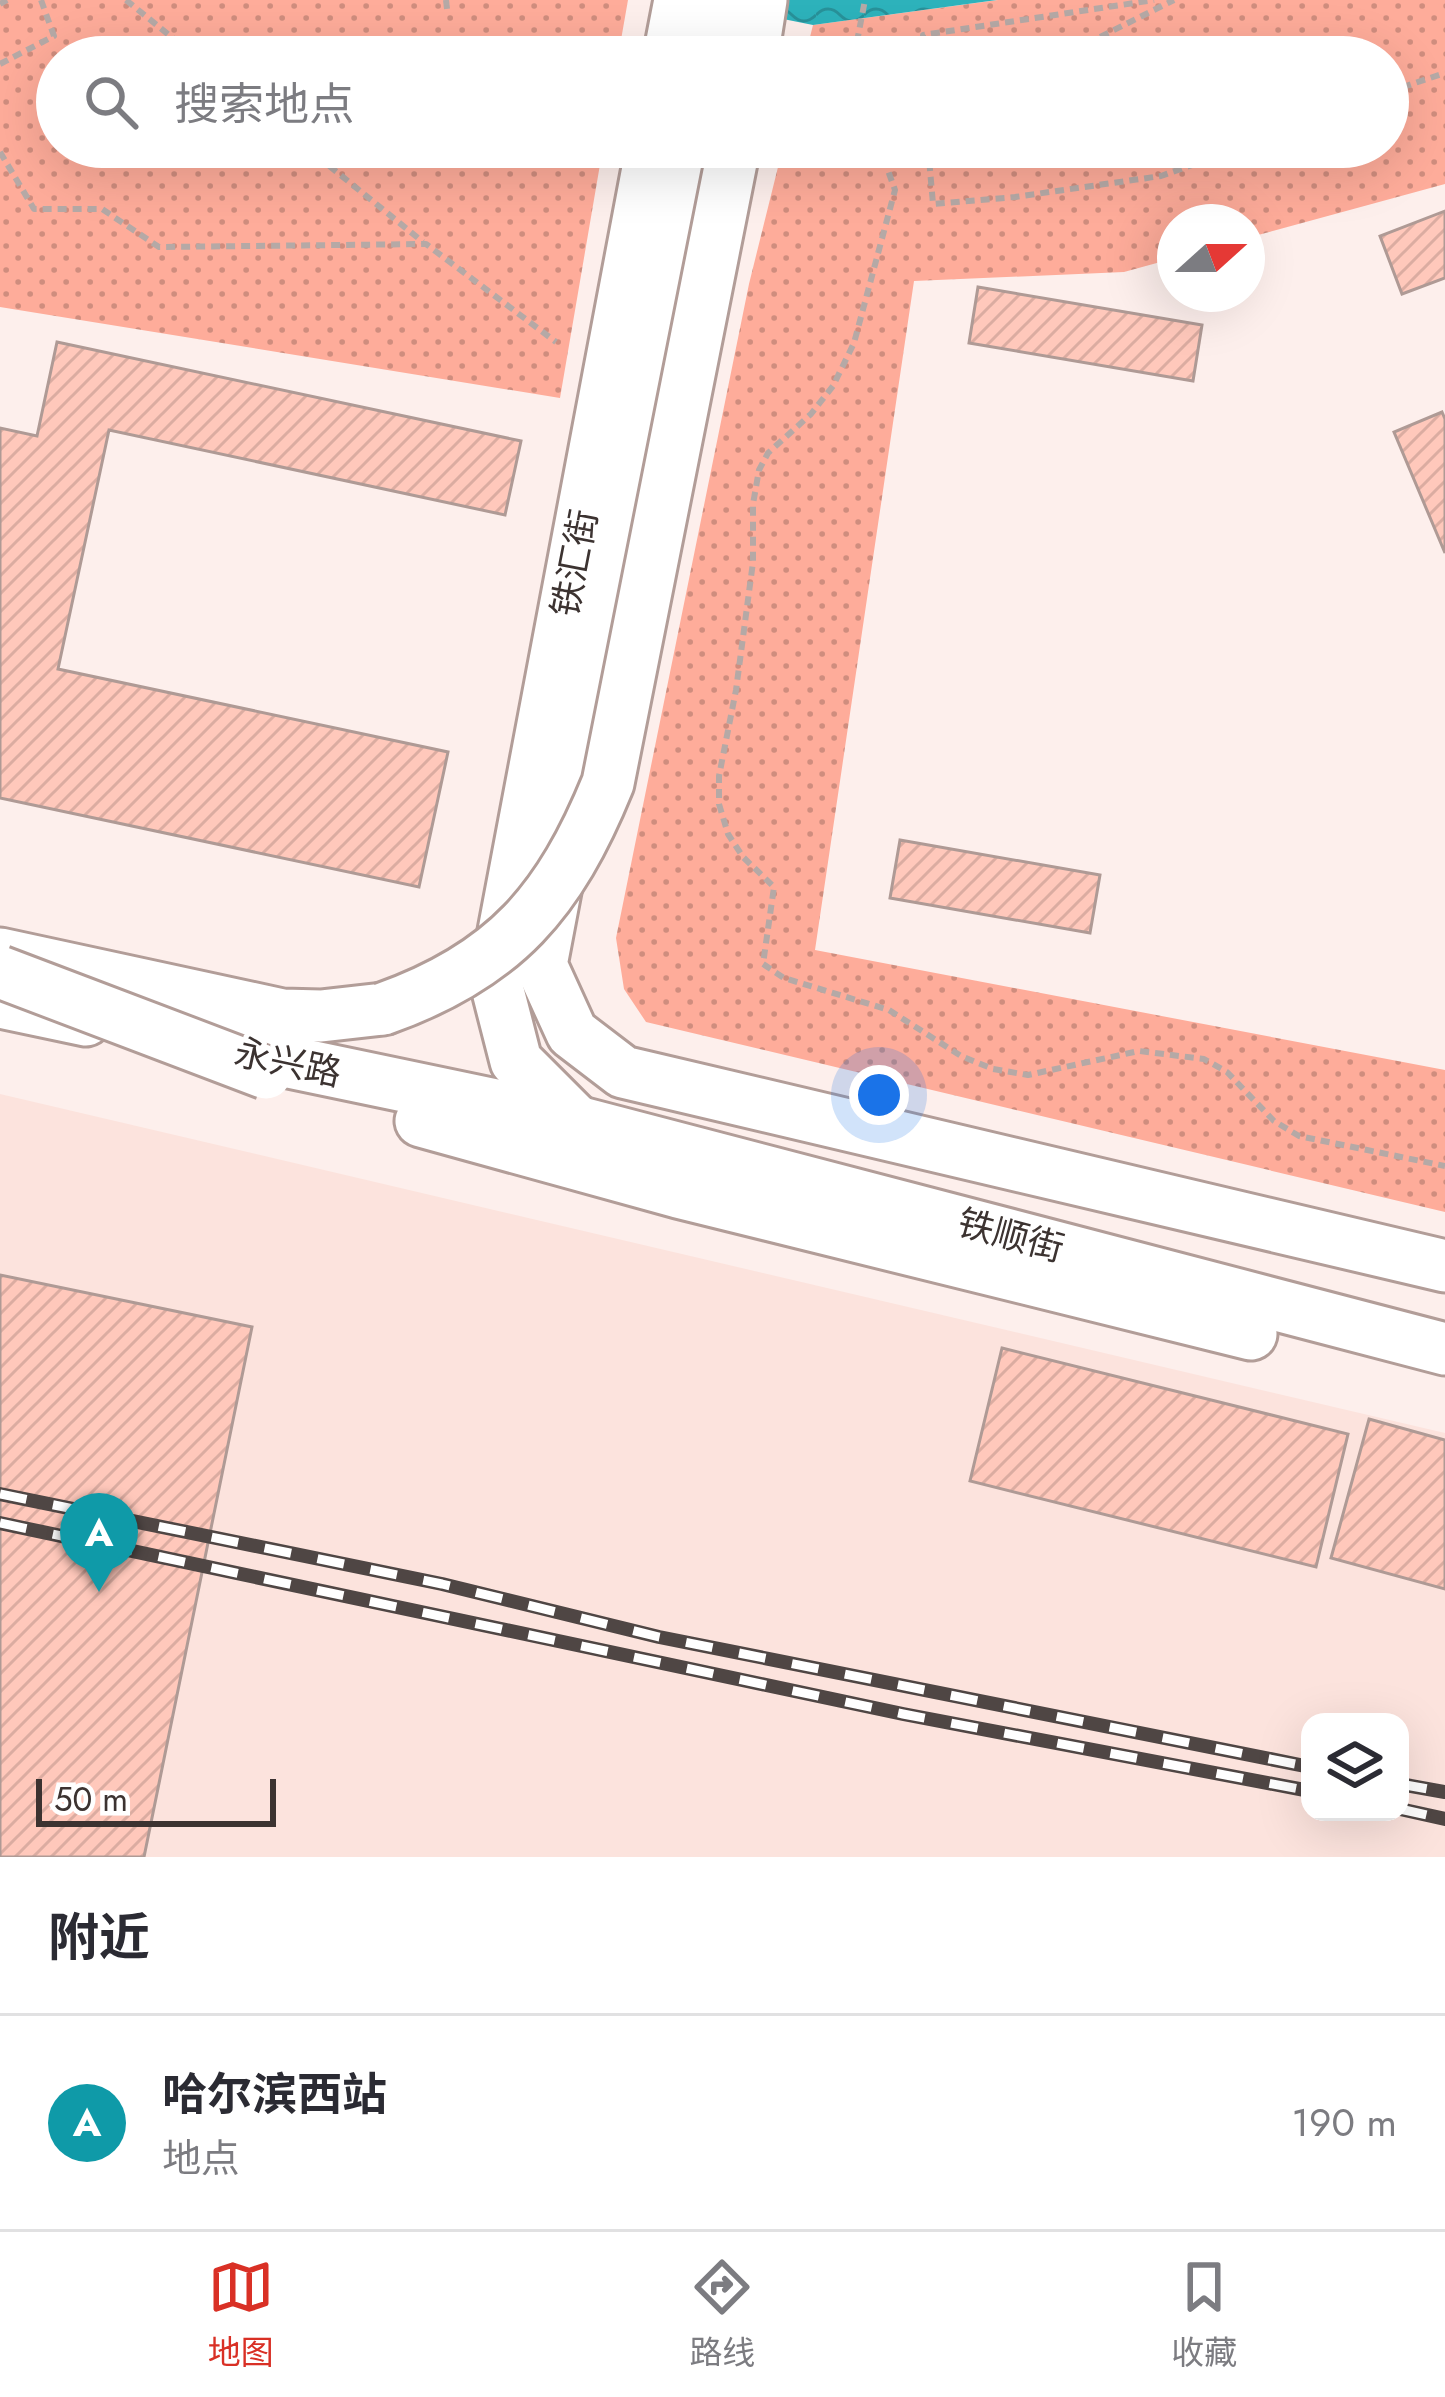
<!DOCTYPE html>
<html lang="zh">
<head>
<meta charset="utf-8">
<style>
  body { margin:0; font-family:Jost,"Noto Sans SC",sans-serif; background:#f7f7f7; color:#2b2b33 }
  .controls { position:absolute; right:36px; bottom:36px; display:grid; overflow:hidden; border-radius:24px; box-shadow:0 12px 48px #0002 }
  .controls button { width:108px; height:108px; display:grid; place-items:center; padding:0; border:0; border-bottom:3px solid #e1e1e2; background:#fff; color:#2b2b33; font:60px sans-serif }
  .compass { position:absolute; left:1157px; top:204px; width:108px; height:108px; border-radius:50%; background:#fff; box-shadow:0 12px 48px #0002; rotate:69deg }
  .scale { position:absolute; left:36px; bottom:30px; width:240px; box-sizing:border-box; padding-left:12px; border:6px solid #3c3331; border-top:0; font-size:33px; line-height:42px; white-space:nowrap; color:#3c3331; -webkit-text-stroke:9px #fff; paint-order:stroke }
  .you { position:absolute; left:879px; top:1095px; width:42px; height:42px; margin:-30px; border:9px solid #fff; border-radius:50%; background:#1a73e8; box-shadow:0 0 0 18px #1a73e833 }
  .badge { display:grid; place-items:center; width:78px; height:78px; border-radius:50%; background:#d93025; color:#fff; font-size:39px; font-weight:700 }
  .pin { position:absolute; translate:-50% -99px; filter:drop-shadow(0 3px 6px #0008) }
  .pin::after { content:''; position:absolute; top:63px; width:42px; height:36px; background:inherit; clip-path:polygon(0 0,100% 0,50% 100%) }
  .list { margin:0; padding:0; list-style:none }
  h2 { display:flex; justify-content:space-between; align-items:center; height:156px; margin:0; padding:0 48px; font-size:51px }
  h2 small { font-size:39px; font-weight:400; color:#7c7c81 }
  .list li { display:grid; grid-template-columns:78px 1fr auto; gap:36px; align-items:center; box-sizing:border-box; height:216px; padding:0 48px; border-top:3px solid #e1e1e2 }
  .list b { display:block; font-size:45px; white-space:nowrap }
  .list p { margin:0; font-size:39px; white-space:nowrap; color:#7c7c81 }
  .list em { font-size:39px; font-style:normal; color:#7c7c81 }
  .icon { flex:none; width:66px; height:66px; fill:none; stroke:currentColor; stroke-width:2; stroke-linecap:round; stroke-linejoin:round }
  .map { position:relative; flex:none; width:1445px; height:1857px; overflow:hidden }
  .search { position:absolute; background:#fff; box-shadow:0 12px 48px #0002; left:36px; right:36px; top:36px; height:132px; display:flex; align-items:center; gap:30px; box-sizing:border-box; padding:0 42px; border-radius:66px; color:#7c7c81; font-size:45px }
  .sheet { height:372px; background:#fff }
  nav { display:flex; justify-content:space-around; align-items:center; box-sizing:border-box; height:168px; border-top:3px solid #e1e1e2; background:#fff; font-size:33px; color:#7c7c81 }
  nav a { display:grid; justify-items:center; gap:6px }
  nav .on { color:#d93025 }
  .map>svg:first-child { display:block }
</style>
</head>
<body>
<div class="map">
<svg width="1445" height="1857" viewBox="0 0 1445 1857">
  <defs>
    <pattern id="park-dots" width="8" height="8" patternUnits="userSpaceOnUse" patternTransform="scale(3)"><rect width="8" height="8" fill="#feac9a"/><path d="M2 2h.1M6 6h.1" fill="none" stroke="#cf8d7e" stroke-width="1.8" stroke-linecap="round"/></pattern>
    <pattern id="water-waves" width="16" height="10" patternUnits="userSpaceOnUse" patternTransform="scale(3)"><rect width="16" height="10" fill="#2db2bb"/><path d="M0 5q4-4 8 0t8 0" fill="none" stroke="#289199"/></pattern>
    <pattern id="building-hatch" width="6" height="6" patternUnits="userSpaceOnUse" patternTransform="scale(3)"><rect width="6" height="6" fill="#ffc8bb"/><path d="M-1 1l2-2M0 6l6-6M5 7l2-2" fill="none" stroke="#dbaca1"/></pattern>
  </defs>
  <rect width="100%" height="100%" fill="#fdefec"/>
  <path fill="#fce3dd" fill-rule="evenodd" d="M0,1094L1445,1433V1857H0ZM1310,1722H1400V1812H1310Z"/>
  <g fill="url(#park-dots)">
    <polygon points="0,0 628,0 618,57 57,57 57,147 603,147 560,398 0,307"/>
    <polygon points="998,0 1445,0 1445,184 1247,238 1247,222 1175,222 1175,258 1124,272 914,281 815,950 1445,1070 1445,1212 646,1022 624,989 616,938 749,284 783,147 1388,147 1388,57 805,57 813,25"/>
  </g>
  <polygon fill="url(#water-waves)" points="689,0 997,0 813,25"/>
  <g fill="url(#building-hatch)" stroke="#af9a95" stroke-width="3">
    <polygon points="1445,211 1445,278 1402,294 1380,236"/>
    <polygon points="978,287 1202,325 1193,381 969,343"/>
    <polygon points="57,342 521,441 505,515 109,430 58,669 448,752 419,887 0,798 0,428 37,436"/>
    <polygon points="1442,412 1445,419 1445,553 1394,432"/>
    <polygon points="900,840 1100,875 1090,933 890,898"/>
    <polygon points="0,1275 252,1327 144,1857 0,1857"/>
    <polygon points="1002,1348 1348,1434 1316,1567 970,1481"/>
    <polygon points="1369,1419 1445,1440 1445,1589 1331,1558"/>
  </g>
  <g fill="none" stroke-linecap="round" stroke-linejoin="round">
    <g stroke="#b29d98" stroke-width="57">
      <g id="secondary">
        <polyline points="669,57 680,0"/>
        <polyline points="714,57 730,0"/>
        <polyline points="752,57 761,0"/>
        <polyline points="696,147 541,965 572,1033 623,1072 1445,1266"/>
        <polyline points="0,954 282,1015 321,1016 383,1009"/>
        <polyline points="0,1002 86,1020"/>
        <polyline points="222,1048 577,1122 1445,1349"/>
        <polyline points="421,1121 678,1192 1251,1334"/>
        <polyline points="577,1122 516,1061 495,979 652,147"/>
      </g>
    </g>
    <g stroke="#b5a9a6" stroke-width="6" stroke-dasharray="9 6" stroke-linecap="butt">
      <polyline points="126,0 196,57"/>
      <polyline points="446,0 447,9"/>
      <polyline points="0,4 7,0"/>
      <polyline points="854,57 865,0"/>
      <polyline points="924,57 923,35 1154,0"/>
      <polyline points="1060,57 1174,0"/>
      <polyline points="0,64 54,36 41,0"/>
      <polyline points="1388,92 1445,73"/>
      <polyline points="306,147 423,242"/>
      <polyline points="887,147 881,151 895,190 854,343 833,386 811,414 768,453 759,470 753,504 753,562 736,690 719,776 719,804 728,834 743,857 774,887 763,964 784,978 889,1010 961,1056 993,1069 1028,1075 1139,1051 1204,1059 1227,1072 1274,1121 1299,1136 1445,1166"/>
      <polyline points="928,147 933,204 1015,197 1161,176 1243,147"/>
      <polyline points="0,152 34,209 102,209 159,247 426,244 556,342"/>
    </g>
    <use href="#secondary" stroke="#fff" stroke-width="51"/>
    <g stroke="#4f4644" stroke-width="14">
      <g id="rail">
        <polyline points="0,1494 442,1584 659,1637 1310,1767"/>
        <polyline points="0,1523 903,1714 1310,1791"/>
        <polyline points="1400,1784 1445,1792"/>
        <polyline points="1400,1809 1445,1819"/>
      </g>
    </g>
    <use href="#rail" stroke="#fff" stroke-width="9" stroke-dasharray="27" stroke-linecap="butt"/>
    <g stroke="#b29d98" stroke-width="57" stroke-linecap="butt">
      <g id="secondary-bridge">
        <polyline points="0,972 266,1073"/>
        <path d="M383,1009C505,966 560,901 608,783L734,147"/>
      </g>
    </g>
    <use href="#secondary-bridge" stroke="#fff" stroke-width="51"/>
  </g>
  <g text-anchor="middle" dominant-baseline="central" stroke-width="10" stroke-linejoin="round" paint-order="stroke">
    <g font-size="36" fill="#3c3331" stroke="#fff">
      <text transform="translate(574 563) rotate(-79)">铁汇街</text>
      <text transform="translate(288 1062) rotate(12)">永兴路</text>
      <text transform="translate(1011 1235) rotate(15)">铁顺街</text>
    </g>
  </g>
</svg>
<div class="controls">
<button><svg class="icon" aria-label="layers" viewBox="0 0 24 24"><path d="M12 4l9 5-9 5-9-5zM3 14l9 5 9-5"/></svg></button>
</div>
<svg class="compass" viewBox="-18 -18 36 36"><path d="M0-13l5 13h-10z" fill="#e53935"/><path d="M0 13l5-13h-10z" fill="#7c7c81"/></svg>
<div class="scale">50 m</div>
<div class="you"></div>
<div class="pin badge" style="left:99px;top:1592px;background:#0f9aa8">A</div>
<div class="search"><svg class="icon" aria-label="search" viewBox="0 0 24 24"><circle cx="10" cy="10" r="6"/><path d="M15 15l6 6"/></svg>搜索地点</div>
</div>
<section class="sheet">
<h2>附近<small></small></h2>
<ul class="list">
<li><span class="badge" style="background:#0f9aa8">A</span><div><b>哈尔滨西站</b><p>地点</p></div><em>190 m</em></li>
</ul>
</section>
<nav>
<a class="on"><svg class="icon" aria-label="map" viewBox="0 0 24 24"><path d="M3 6l6-2 6 2 6-2v14l-6 2-6-2-6 2zM9 4v14M15 6v14"/></svg>地图</a>
<a><svg class="icon" aria-label="directions" viewBox="0 0 24 24"><path d="M12 3l9 9-9 9-9-9zM9 14v-3h6M13 9l2 2-2 2"/></svg>路线</a>
<a><svg class="icon" aria-label="saved" viewBox="0 0 24 24"><path d="M7 4h10v16l-5-4-5 4z"/></svg>收藏</a>
</nav>
</body>
</html>
